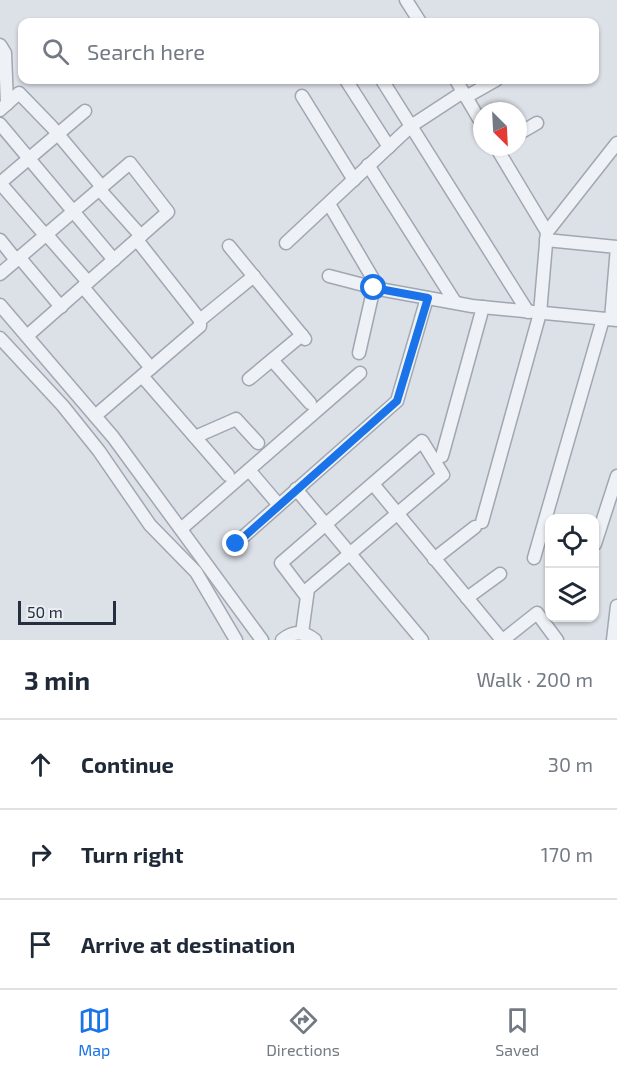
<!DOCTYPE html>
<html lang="en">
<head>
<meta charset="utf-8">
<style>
  body { margin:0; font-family:"Exo 2",sans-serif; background:#f6f6f7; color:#1f2937 }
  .controls { position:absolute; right:18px; bottom:18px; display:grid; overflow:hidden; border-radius:12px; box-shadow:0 2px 4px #0004 }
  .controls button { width:54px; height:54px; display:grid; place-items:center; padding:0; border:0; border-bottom:2px solid #e0e1e3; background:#fff; color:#1f2937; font:30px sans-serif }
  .compass { position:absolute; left:473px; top:102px; width:54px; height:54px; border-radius:50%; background:#fff; box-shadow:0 2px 4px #0004; rotate:156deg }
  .scale { position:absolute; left:18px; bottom:15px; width:98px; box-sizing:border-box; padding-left:6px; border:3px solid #252f3d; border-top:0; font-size:16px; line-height:21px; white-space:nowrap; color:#252f3d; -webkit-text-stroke:4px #ebeff4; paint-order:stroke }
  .stop { position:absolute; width:18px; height:18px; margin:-14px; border:4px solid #1a73e8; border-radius:50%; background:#fff }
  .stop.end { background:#1a73e8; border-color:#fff; box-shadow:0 2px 6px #0008 }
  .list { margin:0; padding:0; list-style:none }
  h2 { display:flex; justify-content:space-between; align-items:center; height:78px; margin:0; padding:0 24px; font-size:26px }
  h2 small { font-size:20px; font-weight:400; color:#747a83 }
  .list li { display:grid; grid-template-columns:39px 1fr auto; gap:18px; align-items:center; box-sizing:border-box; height:90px; padding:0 24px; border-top:2px solid #e0e1e3 }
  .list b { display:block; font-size:22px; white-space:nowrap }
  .list em { font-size:20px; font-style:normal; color:#747a83 }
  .icon { flex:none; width:33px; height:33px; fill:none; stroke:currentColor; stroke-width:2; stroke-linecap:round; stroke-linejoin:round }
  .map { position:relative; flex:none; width:617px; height:640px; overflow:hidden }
  .search { position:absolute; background:#fff; box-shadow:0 2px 4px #0004; left:18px; right:18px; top:18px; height:66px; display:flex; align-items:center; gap:15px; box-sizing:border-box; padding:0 21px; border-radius:12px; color:#747a83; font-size:22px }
  .sheet { height:348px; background:#fff }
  nav { display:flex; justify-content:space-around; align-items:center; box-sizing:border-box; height:84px; border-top:2px solid #e0e1e3; background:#fff; font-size:16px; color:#747a83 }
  nav a { display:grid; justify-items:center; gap:3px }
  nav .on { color:#1a73e8 }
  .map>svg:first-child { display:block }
</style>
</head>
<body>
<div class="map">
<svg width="617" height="640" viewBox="0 0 617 640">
  <rect width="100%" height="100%" fill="#dce0e7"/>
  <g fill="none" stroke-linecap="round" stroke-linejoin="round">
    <g stroke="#a1a7b1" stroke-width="15">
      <g id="street">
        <polyline points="406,0 420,22"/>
        <polyline points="0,45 5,53 7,104"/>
        <polyline points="346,80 389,147"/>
        <polyline points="382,80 528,312"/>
        <polyline points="456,80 482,124"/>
        <polyline points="302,96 354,180"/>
        <polyline points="466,97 496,80"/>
        <polyline points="0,110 19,93 52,127 102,187"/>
        <polyline points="0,124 114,260"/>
        <polyline points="518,134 537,123"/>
        <polyline points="368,165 455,302"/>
        <polyline points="0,183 85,111"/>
        <polyline points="0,183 45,235"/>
        <polyline points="99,189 141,236"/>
        <polyline points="329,204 379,289"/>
        <polyline points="547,232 617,143"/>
        <polyline points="46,234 88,282"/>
        <polyline points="0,240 16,260"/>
        <polyline points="137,240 200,320"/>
        <polyline points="546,240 617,247 611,319"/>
        <polyline points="286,243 411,126 463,92"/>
        <polyline points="229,246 305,339"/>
        <polyline points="19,257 61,307"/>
        <polyline points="0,274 130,163 168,212 27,336"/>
        <polyline points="329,276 379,289 472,306 617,320"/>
        <polyline points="83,287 151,368"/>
        <polyline points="0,305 113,437 262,640"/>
        <polyline points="0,338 63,406 99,451 150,525 196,572 236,640"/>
        <polyline points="359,353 374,287"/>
        <polyline points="272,360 310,403"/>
        <polyline points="142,376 228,475"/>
        <polyline points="249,379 302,335"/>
        <polyline points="95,416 200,326 200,320 254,276"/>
        <polyline points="195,437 236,419 258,443"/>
        <polyline points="442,456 483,307"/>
        <polyline points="249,470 278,504"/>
        <polyline points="373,484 502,640"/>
        <polyline points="296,489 422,640"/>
        <polyline points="482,522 540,313 547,232 496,147"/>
        <polyline points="181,529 360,373"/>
        <polyline points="235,544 397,401 427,298"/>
        <polyline points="595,544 617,476"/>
        <polyline points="534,558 603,319"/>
        <polyline points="434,559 475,527"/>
        <polyline points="467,598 500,574"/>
        <polyline points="302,633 308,589 443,475 422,441 281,563 306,596"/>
        <path d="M282,640C293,631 304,631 315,640"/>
        <polyline points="503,640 537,613 557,640"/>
        <polyline points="613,640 617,606"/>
      </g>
    </g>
    <use href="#street" stroke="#eef1f5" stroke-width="12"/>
  </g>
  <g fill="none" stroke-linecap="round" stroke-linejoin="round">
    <polyline stroke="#1a73e8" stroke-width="8" points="236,544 397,401 428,298 374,288"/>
  </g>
</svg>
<div class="controls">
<button><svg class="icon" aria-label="locate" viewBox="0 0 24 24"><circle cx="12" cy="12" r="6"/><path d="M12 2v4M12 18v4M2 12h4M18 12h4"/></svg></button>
<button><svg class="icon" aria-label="layers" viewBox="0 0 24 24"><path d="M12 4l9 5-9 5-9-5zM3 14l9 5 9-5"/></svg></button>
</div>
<svg class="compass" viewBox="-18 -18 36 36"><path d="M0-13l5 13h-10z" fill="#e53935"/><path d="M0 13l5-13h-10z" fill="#747a83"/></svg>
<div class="scale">50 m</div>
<div class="stop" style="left:374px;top:288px"></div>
<div class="stop end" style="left:236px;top:544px"></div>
<div class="search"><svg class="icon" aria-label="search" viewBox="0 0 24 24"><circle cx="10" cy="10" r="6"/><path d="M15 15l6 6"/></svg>Search here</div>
</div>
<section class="sheet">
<h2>3 min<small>Walk · 200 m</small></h2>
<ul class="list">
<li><svg class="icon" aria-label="ahead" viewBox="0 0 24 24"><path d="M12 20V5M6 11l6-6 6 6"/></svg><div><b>Continue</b></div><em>30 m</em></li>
<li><svg class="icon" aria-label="right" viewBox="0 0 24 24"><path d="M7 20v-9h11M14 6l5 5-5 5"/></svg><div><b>Turn right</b></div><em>170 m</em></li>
<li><svg class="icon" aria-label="arrive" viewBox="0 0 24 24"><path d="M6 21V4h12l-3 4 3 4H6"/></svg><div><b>Arrive at destination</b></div></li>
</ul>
</section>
<nav>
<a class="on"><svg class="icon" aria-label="map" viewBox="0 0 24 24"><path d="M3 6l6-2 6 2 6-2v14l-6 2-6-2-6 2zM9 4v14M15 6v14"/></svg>Map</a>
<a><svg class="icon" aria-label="directions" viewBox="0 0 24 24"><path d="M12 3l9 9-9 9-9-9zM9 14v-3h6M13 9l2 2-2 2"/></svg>Directions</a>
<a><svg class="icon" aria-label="saved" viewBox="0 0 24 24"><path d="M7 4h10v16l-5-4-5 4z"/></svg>Saved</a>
</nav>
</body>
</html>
